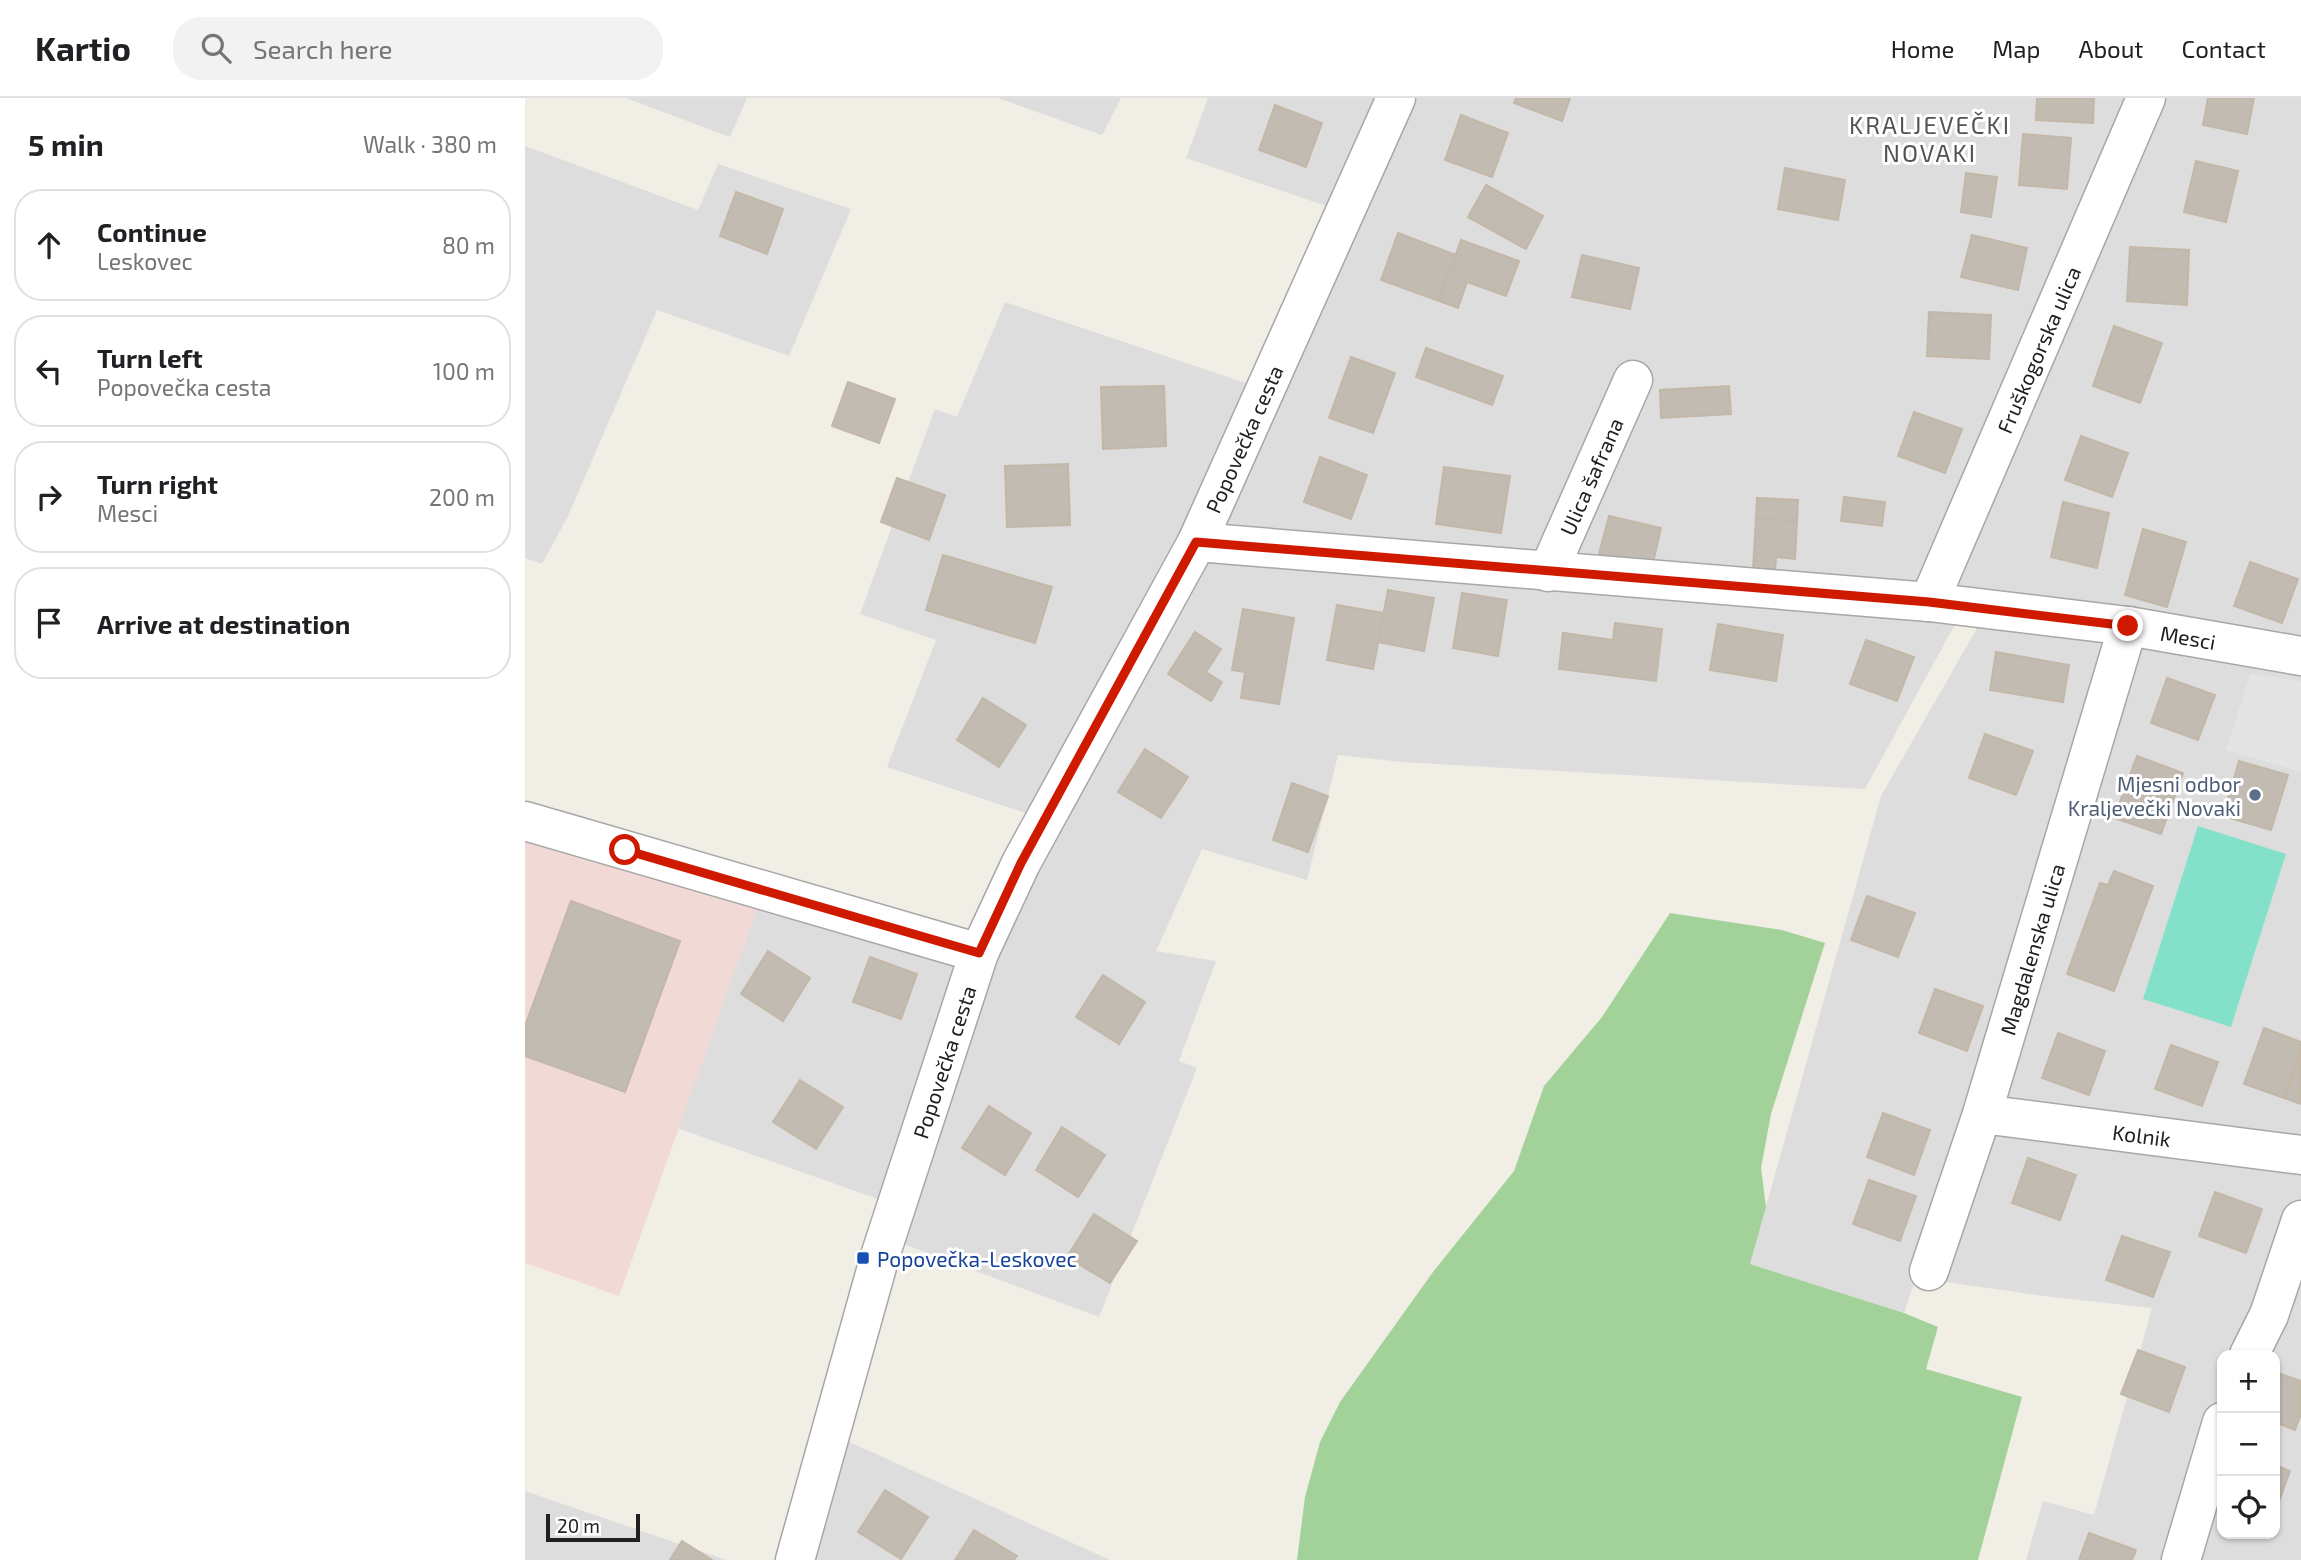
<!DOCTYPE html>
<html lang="en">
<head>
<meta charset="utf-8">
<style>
  body { margin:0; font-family:"Exo 2",sans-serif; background:#f2f2f2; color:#202124 }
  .controls { position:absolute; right:21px; bottom:21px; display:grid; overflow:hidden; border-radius:14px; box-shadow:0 2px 5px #0004 }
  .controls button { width:63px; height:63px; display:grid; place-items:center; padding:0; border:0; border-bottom:2px solid #e0e0e0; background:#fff; color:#202124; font:35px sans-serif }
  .scale { position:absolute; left:21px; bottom:18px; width:94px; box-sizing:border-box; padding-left:7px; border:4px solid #202020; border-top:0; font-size:19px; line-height:24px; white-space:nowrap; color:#202020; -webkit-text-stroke:5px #fff; paint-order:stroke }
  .stop { position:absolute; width:21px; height:21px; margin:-16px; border:5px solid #cf1a00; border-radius:50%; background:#fff }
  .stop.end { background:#cf1a00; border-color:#fff; box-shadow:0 2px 7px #0008 }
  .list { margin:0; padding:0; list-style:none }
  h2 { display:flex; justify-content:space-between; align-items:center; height:91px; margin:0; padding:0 28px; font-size:30px }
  h2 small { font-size:23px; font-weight:400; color:#757577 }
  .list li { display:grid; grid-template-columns:46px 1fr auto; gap:21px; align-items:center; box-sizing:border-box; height:112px; margin:0 14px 14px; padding:0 14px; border:2px solid #e0e0e0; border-radius:28px }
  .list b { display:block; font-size:26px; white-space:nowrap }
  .list p { margin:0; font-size:23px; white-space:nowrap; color:#757577 }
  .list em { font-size:23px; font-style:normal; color:#757577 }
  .icon { flex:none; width:38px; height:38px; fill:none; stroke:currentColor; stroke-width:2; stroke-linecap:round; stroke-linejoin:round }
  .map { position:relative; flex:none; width:1776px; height:1462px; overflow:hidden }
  header { display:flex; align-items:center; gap:42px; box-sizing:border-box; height:98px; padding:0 35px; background:#fff; border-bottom:2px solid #e0e0e0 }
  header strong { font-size:33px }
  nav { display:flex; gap:38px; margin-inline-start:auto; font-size:24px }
  .search { width:490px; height:63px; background:#f2f2f2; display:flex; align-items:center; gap:18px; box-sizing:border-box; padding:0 24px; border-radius:28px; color:#757577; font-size:26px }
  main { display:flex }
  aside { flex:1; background:#fff }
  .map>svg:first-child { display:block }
</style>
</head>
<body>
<header>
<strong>Kartio</strong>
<div class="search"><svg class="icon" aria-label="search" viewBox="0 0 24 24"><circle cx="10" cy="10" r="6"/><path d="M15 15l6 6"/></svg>Search here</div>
<nav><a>Home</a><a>Map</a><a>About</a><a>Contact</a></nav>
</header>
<main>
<aside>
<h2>5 min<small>Walk · 380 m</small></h2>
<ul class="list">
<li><svg class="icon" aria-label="ahead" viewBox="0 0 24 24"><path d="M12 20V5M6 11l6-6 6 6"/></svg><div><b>Continue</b><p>Leskovec</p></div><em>80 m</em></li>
<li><svg class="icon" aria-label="left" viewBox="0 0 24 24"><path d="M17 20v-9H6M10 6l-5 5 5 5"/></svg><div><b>Turn left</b><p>Popovečka cesta</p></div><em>100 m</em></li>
<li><svg class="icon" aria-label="right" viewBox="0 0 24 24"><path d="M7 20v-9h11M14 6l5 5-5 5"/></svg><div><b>Turn right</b><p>Mesci</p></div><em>200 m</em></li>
<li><svg class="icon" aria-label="arrive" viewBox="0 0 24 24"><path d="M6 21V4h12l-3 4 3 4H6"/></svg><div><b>Arrive at destination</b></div></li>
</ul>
</aside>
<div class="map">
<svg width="1776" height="1462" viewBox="0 0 1776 1462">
  <rect width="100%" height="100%" fill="#f1eee6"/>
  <g fill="#dedddd" fill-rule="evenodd">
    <polygon points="101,0 222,0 205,39"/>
    <polygon points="473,0 596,0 577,37"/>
    <path d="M683,0H1776V1462H1501L1518,1403L1569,1417L1627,1210L1527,1199L1391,1180L1379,1215L1225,1166L1356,698L1471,497L1447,495L1340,691L878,664L813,657L782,782L677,751L631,853L691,863L654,963L672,970L574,1219L373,1144L384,1112L152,1030L235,802L466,869L528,724L362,669L411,542L335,516L410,311L432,319L480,204L754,296L833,119L661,60ZM1697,1257H1750V1436H1697Z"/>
    <polygon points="0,48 173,112 193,66 326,111 264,258 132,212 43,418 17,466 0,460"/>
    <polygon points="320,1342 585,1462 277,1462"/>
    <polygon points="0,1393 201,1462 0,1462"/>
  </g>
  <polygon fill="#f1dad5" points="0,732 235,802 94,1198 0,1165"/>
  <polygon fill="#a3d19a" points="1145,815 1257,832 1300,845 1246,1016 1236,1070 1241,1109 1225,1166 1379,1215 1413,1229 1401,1271 1497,1299 1453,1462 772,1462 780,1399 795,1344 815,1304 908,1174 989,1073 1019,988 1077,919"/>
  <polygon fill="#82e1c8" points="1673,728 1761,756 1706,929 1618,901"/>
  <polygon fill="#e4e4e4" points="1725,576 1776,583 1776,674 1701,652"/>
  <g fill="#c1bbb2" stroke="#c3b7a8" stroke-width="2">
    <polygon points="991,0 1045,0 1037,23 989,5"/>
    <polygon points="1512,0 1569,0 1568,25 1511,22"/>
    <polygon points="1683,0 1729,0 1722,36 1678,27"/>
    <polygon points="750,7 797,25 781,69 734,52"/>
    <polygon points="936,17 983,35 967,79 920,62"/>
    <polygon points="1498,36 1546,40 1542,91 1494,87"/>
    <polygon points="1671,63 1713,73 1701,124 1659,114"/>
    <polygon points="1260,70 1320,82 1313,122 1253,111"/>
    <polygon points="1441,75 1472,79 1466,119 1436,114"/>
    <polygon points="961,87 1018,118 1001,151 943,119"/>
    <polygon points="211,94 258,111 242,156 195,138"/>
    <polygon points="873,135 931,157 914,203 856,182"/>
    <polygon points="1447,137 1502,150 1493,192 1436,179"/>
    <polygon points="936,142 994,163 981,198 942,184 933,210 914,203"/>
    <polygon points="1605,149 1664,152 1662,207 1602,203"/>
    <polygon points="1057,157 1114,170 1105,211 1047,199"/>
    <polygon points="1404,214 1466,217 1464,261 1402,258"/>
    <polygon points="1589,228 1637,245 1615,305 1568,288"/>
    <polygon points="901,250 978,278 967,307 891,279"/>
    <polygon points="826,259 870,275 848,335 804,320"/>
    <polygon points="323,284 370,301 354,345 307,328"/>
    <polygon points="639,288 641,348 578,351 576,289"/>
    <polygon points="1204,288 1206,316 1136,320 1135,292"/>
    <polygon points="1389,314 1437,331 1420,375 1373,358"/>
    <polygon points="1556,338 1603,355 1587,399 1540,382"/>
    <polygon points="795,359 842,377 826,421 779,404"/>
    <polygon points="543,366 545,427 482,429 480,368"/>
    <polygon points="919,369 985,378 976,435 911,426"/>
    <polygon points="372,380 420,397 404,442 356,424"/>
    <polygon points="1319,399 1360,404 1357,428 1316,423"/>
    <polygon points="1232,400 1273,402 1272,423 1231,421"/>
    <polygon points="1538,404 1584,415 1572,470 1526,459"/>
    <polygon points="1084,418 1136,430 1127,469 1074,456"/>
    <polygon points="1231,421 1272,423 1270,461 1251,459 1250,473 1228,472"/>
    <polygon points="1618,431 1661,444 1642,509 1600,497"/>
    <polygon points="418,457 527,489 510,545 401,512"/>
    <polygon points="1725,464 1773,481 1757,525 1709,508"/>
    <polygon points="863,492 909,500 899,553 853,544"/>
    <polygon points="937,495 982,502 973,558 928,550"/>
    <polygon points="812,507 859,515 848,571 802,562"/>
    <polygon points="718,511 769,520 754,606 716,600 720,574 707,572"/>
    <polygon points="1090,525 1137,531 1131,583 1034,571 1038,535 1088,542"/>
    <polygon points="1193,526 1258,537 1251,583 1185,572"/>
    <polygon points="670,534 696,551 681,574 697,584 686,603 643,576"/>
    <polygon points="1341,542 1389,559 1372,603 1325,586"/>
    <polygon points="1471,554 1544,567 1538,604 1465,592"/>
    <polygon points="1642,580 1690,597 1673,642 1626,625"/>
    <polygon points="458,600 501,627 474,669 432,642"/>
    <polygon points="1460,636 1508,653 1491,697 1444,680"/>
    <polygon points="620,651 663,679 636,720 593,694"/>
    <polygon points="1612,658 1658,675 1636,736 1589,720"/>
    <polygon points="1714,663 1763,677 1746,732 1698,718"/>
    <polygon points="767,685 803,698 783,754 748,742"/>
    <polygon points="1589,773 1628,788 1589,893 1542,876 1575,785 1583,787"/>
    <polygon points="1342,798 1390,815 1373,859 1326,842"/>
    <polygon points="46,803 155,843 100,994 0,958 0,928"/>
    <polygon points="243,853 285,880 258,923 216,896"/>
    <polygon points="345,859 392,876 376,921 328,904"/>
    <polygon points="578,877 620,904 594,946 551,919"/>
    <polygon points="1410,891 1458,908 1442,953 1394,935"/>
    <polygon points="1739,930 1776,944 1776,953 1759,1000 1719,986"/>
    <polygon points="1533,935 1580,953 1564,997 1517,980"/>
    <polygon points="1646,947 1693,964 1677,1008 1630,991"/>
    <polygon points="1776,953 1776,1006 1759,1000"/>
    <polygon points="275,982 318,1009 291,1051 248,1024"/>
    <polygon points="464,1008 506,1035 480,1077 437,1050"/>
    <polygon points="1358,1015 1405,1032 1389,1077 1342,1059"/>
    <polygon points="537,1029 580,1057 553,1099 511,1072"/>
    <polygon points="1503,1060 1551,1077 1535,1122 1487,1105"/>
    <polygon points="1344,1082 1391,1098 1375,1143 1328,1126"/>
    <polygon points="1690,1094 1737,1111 1721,1155 1674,1138"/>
    <polygon points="569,1116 612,1143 585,1185 542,1159"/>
    <polygon points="1597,1138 1645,1154 1628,1199 1581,1182"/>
    <polygon points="1613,1252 1660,1269 1644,1314 1596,1296"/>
    <polygon points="1750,1274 1776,1283 1776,1316 1770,1332 1750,1324"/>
    <polygon points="1750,1367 1765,1373 1750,1414"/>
    <polygon points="360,1392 403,1419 376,1461 333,1434"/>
    <polygon points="449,1432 492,1458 489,1462 430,1462"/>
    <polygon points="1564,1435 1611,1452 1607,1462 1554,1462"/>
    <polygon points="157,1443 187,1462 145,1462"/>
  </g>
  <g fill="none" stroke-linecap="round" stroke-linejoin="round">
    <g stroke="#a7a7a7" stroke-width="41">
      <g id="minor">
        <path id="s1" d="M672,444L1404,504L1603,528L1776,558"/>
        <path id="s2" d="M1023,474L1108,282"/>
        <path id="s3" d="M1404,504L1621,0"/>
        <polyline points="0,723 454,855"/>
        <path id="s4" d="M1457,1016L1776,1057"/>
        <path id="s5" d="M1404,1173L1457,1016L1603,528"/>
        <polyline points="1724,1257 1744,1217 1776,1122"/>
        <path id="s6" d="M270,1462L355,1158L454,855L496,765L672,444L871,0"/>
        <polyline points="1656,1462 1697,1324"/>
      </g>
    </g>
    <use href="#minor" stroke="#fff" stroke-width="38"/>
  </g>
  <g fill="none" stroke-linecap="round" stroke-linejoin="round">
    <polyline stroke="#cf1a00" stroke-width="9" points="100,752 454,855 496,765 671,444 1404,504 1603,528"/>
  </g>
  <circle fill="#5c6f8a" stroke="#fff" stroke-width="2.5" cx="1730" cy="697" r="7"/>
  <rect fill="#1a4fb4" stroke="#fff" stroke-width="2.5" x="331" y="1153" width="14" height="14" rx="3.5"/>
  <g text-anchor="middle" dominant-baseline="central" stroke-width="6" stroke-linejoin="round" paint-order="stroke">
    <g font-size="21" fill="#202020" stroke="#fff">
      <text stroke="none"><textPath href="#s3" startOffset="275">Fruškogorska ulica</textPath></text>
      <text stroke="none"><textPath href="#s6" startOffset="1213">Popovečka cesta</textPath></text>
      <text stroke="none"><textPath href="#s2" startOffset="105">Ulica šafrana</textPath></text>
      <text stroke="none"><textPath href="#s1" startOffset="996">Mesci</textPath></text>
      <text stroke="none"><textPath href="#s5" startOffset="338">Magdalenska ulica</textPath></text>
      <text stroke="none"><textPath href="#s6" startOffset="520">Popovečka cesta</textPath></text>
      <text stroke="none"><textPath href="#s4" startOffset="161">Kolnik</textPath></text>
    </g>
    <g font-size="21" fill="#4e5e75" stroke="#fff" text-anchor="end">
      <text x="1716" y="685">Mjesni odbor<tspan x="1716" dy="24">Kraljevečki Novaki</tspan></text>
    </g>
    <g font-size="21" fill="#164399" stroke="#fff" text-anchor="start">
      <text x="352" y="1160">Popovečka-Leskovec</text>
    </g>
    <g font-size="24" letter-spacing="2" fill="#535353" stroke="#fff">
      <text x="1405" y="26">KRALJEVEČKI<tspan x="1405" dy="28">NOVAKI</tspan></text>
    </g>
  </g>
</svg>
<div class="controls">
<button>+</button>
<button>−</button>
<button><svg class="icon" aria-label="locate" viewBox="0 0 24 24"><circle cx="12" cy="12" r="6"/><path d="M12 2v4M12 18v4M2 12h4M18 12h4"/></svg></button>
</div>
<div class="scale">20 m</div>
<div class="stop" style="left:100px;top:752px"></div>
<div class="stop end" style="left:1603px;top:528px"></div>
</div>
</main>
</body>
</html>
